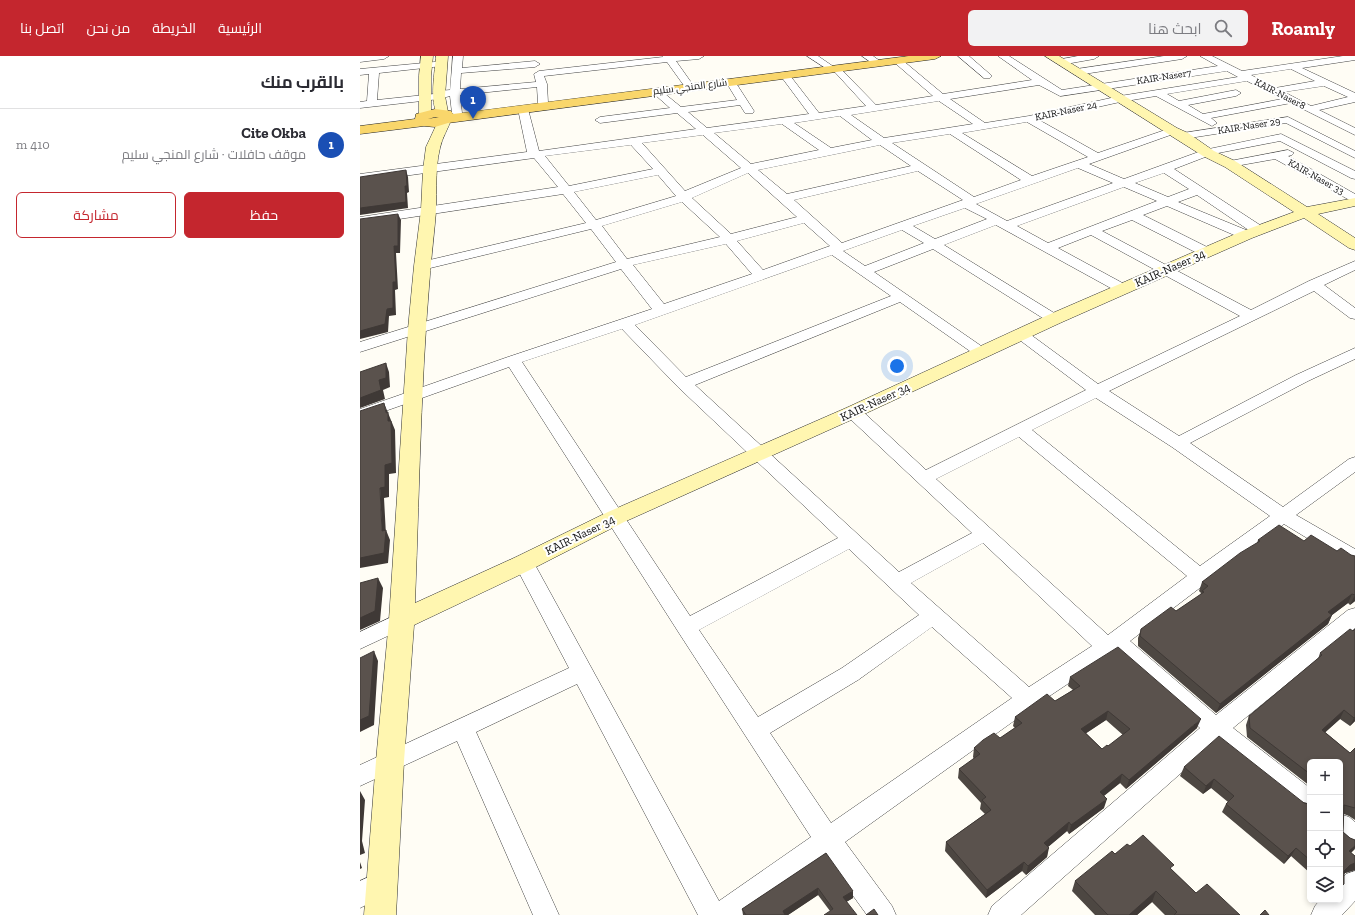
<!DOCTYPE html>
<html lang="ar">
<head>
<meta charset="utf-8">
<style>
  body { margin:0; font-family:"Zilla Slab",Cairo,serif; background:#f2f2f3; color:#2b2b33; direction:rtl }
  .controls { position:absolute; right:12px; bottom:12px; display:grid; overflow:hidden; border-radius:6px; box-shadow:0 2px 6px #0003 }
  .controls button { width:36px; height:36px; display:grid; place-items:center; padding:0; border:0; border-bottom:1px solid #e1e1e2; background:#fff; color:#2b2b33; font:20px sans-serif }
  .you { position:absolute; left:537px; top:310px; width:14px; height:14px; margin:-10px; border:3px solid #fff; border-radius:50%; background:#1a73e8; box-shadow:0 0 0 6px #1a73e833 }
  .badge { display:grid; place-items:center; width:26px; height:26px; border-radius:50%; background:#c4262e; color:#fff; font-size:13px; font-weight:700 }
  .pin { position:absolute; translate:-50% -33px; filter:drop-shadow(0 1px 2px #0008) }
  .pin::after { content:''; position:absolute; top:21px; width:14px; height:12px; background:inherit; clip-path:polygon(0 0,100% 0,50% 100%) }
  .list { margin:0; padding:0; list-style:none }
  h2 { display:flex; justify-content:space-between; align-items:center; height:52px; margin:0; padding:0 16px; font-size:17px }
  h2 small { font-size:13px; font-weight:400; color:#7c7c81 }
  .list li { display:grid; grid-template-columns:26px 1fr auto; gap:12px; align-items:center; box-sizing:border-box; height:72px; padding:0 16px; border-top:1px solid #e1e1e2 }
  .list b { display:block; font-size:15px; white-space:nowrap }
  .list p { margin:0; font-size:13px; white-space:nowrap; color:#7c7c81 }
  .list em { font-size:13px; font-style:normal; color:#7c7c81 }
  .actions { display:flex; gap:8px; padding:12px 16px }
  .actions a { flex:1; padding:9px 0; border:1px solid #c4262e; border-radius:6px; text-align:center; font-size:14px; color:#c4262e }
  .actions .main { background:#c4262e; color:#fff }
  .icon { flex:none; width:22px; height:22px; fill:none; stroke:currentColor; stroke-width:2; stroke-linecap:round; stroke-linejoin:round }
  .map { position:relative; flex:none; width:995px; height:859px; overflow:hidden; direction:ltr }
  header { display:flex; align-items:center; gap:24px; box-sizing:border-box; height:56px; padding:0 20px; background:#c4262e; color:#fff }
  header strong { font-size:19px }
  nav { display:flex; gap:22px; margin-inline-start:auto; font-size:14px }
  .search { width:280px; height:36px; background:#f2f2f3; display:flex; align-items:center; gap:10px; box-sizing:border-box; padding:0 14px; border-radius:6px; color:#7c7c81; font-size:15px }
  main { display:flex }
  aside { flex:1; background:#fff }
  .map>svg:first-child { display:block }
</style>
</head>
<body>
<header>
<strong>Roamly</strong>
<div class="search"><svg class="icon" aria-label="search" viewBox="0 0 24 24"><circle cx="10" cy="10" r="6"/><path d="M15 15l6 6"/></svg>ابحث هنا</div>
<nav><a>الرئيسية</a><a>الخريطة</a><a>من نحن</a><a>اتصل بنا</a></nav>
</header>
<main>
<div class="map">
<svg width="995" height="859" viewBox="0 0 995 859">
  <rect width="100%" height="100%" fill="#fffdf5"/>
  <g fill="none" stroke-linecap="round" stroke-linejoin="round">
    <g stroke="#444" stroke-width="1">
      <g id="street">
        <polygon points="0,0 29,0 24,3 0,6"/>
        <polygon points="93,0 103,0 102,12 175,5 180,8 175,11 101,17 100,33 176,26 174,18 179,15 303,1 302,0 344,0 339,3 316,5 333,29 328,32 325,31 307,6 184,20 187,28 188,47 183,50 178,47 177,31 100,39 102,57 97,60 92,57 90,40 79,43 0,52 0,46 7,45 9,18 0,19 0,13 85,5 87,7 85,9 82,10 19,17 17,44 74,38 79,35 90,34"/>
        <path d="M447,0H458L474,11H479L516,49L573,40L535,7L533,5L535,3H541L583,38L672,24L638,0H649L702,34L858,10L840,0H852L882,15L983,0H995V4L942,12L995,37V46L959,54L995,72V79L931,47L851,62L857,67L852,70L796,40L760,46L679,64L738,97L808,73H816L817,75L816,77L729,108L764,123L844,94L921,78L995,115V123L991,122L920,85L853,98L814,113L903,171L904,174L903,177H893L837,139L818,146L891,176L892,179L891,182H881L807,150L783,159L851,193L853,196L851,199H841L772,164L742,175L891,254L949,225L995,205V214L964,229L995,252V263L990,262L954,235L749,335L819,380L936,319L995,292V303L948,325L830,387L923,451L989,403L995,401V416L936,459L995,493V509L988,507L924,468L770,585L856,659L988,554L995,552V572L873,672L950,732V757L941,754L856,686L661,859H628L632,850L840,672L754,597L676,649L485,786L532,850L536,859H507L465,801L383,859H338L217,628L116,676L199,859H173L97,685L0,730V709L209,612L154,507L157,502L164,500L171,502L174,507L359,845L451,781L319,577L149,311L0,364V353L148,301L292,253L261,213L0,296V286L256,206L231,173L62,214L57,213L55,210L57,207L226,167L203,138L0,169V161L198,131L174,102L0,126V118L167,96L158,53L163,50L168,53L179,95L336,73L317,57L240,67L235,64L240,61L310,52L293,37L291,35L293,33H299L321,51L377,44L366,26L371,23L374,24L394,55L393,57H385L380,49L328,56L347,72L449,58L420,19L425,16L428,17L459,57L506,50L472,13H467ZM931,13L955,25L915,32L891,19ZM867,15L878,21L760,40L669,60L625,67L590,43L679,29L700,40ZM887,25L922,43L843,58L828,49L876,40L881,37L876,34L819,45L807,38ZM964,30L988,41L951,50L924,36ZM579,45L613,68L524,82L491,59ZM480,60L512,84L471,92L434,67ZM667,66L728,101L672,120L602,77ZM422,68L459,94L391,108L354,77ZM590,78L661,124L614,141L532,87ZM343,79L381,112L325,135L282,87ZM271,89L293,113L209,130L185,100ZM520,89L551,110L427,138L398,114ZM718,112L753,127L647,165L616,148ZM558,115L603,144L482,187L434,144ZM388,117L437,161L371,178L332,142ZM804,117L829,133L808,141L775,127ZM298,119L316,140L236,164L214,136ZM764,131L797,145L688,187L657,170ZM322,146L360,181L267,203L242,170ZM605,152L627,163L575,183L553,170ZM444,167L470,190L403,214L377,185ZM636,169L758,236L763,237L768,236L770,233L768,230L698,192L731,179L880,260L738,328L667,276L662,275L657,276L655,279L657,282L726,334L566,414L499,352L493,351L487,352L485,356L487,360L612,477L539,516L335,329L540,246L617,300L622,302L627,300L630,297L627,294L514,216L573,193L689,266L694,267L699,266L701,263L699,260L584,189ZM542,174L564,187L505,210L483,195ZM366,188L392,218L304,248L273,209ZM472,199L531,240L326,321L275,269ZM262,273L318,331L478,482L330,560L162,306ZM736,342L812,391L910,460L840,510L672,374ZM659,381L827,520L748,579L576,423ZM623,487L732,590L669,631L551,527ZM489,493L559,559L482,612L398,661L339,574ZM572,571L652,642L471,767L410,677L498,624Z"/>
        <polygon points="502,0 513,0 520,5 518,7 512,7"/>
        <polygon points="598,0 609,0 632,20 630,22 624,22"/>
        <polygon points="718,0 739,0 734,3 700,9 695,6 697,4"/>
        <polygon points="804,0 827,0 822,3 717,19 712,16 717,13"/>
        <polygon points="928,61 995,95 995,102 926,67 823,83 818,80 823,77"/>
        <polygon points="928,94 934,97 932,99 928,100 995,138 995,147 915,103 870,111 866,110 864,108 866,106 870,105"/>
        <polygon points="42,556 49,558 52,564 49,570 0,593 0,576"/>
        <polygon points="980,758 989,761 995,766 995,793 986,789 980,784"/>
        <polygon points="22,815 31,818 35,827 31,836 0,852 0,825"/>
        <polygon points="995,815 995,845 982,859 951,859 955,850 960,844 980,844 980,824 986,818"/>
      </g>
    </g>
    <g stroke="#333" stroke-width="1">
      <g id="secondary">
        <polygon points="61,0 73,0 71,20 71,59 69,62 61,62 59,59 59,20"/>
        <path d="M76,0H88L85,40L88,56L86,59H78C69,46 75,15 76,0Z"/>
        <path d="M685,0H699L817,72L828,77L854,95L875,105L947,151L995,142V150L958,158L995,182V194L989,192L944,162L892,182L700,267L500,360L264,466L172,513L54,569L44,705L36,859H4L16,705L29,564L48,273L54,210L61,154L63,114L66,91L80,61H90L91,64C88,73 82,82 80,92C74,116 78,142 75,167C61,293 60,420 55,547L156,501L248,456L486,352L688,259L880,176L934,156L865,111L843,100Z"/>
      </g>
    </g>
    <g stroke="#222" stroke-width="1">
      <path id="primary" d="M549,0H581L575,3L88,67L75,71L64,70L0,78V70L55,63L56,58L75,53L91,55L93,58ZM75,61H79L68,63Z"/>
    </g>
    <use href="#street" fill="#fff" fill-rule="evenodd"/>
    <use href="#secondary" fill="#fff6b0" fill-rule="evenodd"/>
    <use href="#primary" fill="#f9d66b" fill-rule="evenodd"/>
  </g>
  <g fill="#4d4742" fill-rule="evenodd">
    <polygon points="898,484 944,485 977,495 995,500 995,545 990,549 988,547 972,559 968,568 856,657 778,590 778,582 781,573 816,555 840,539 841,537 839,535 842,526 897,487"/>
    <polygon points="995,573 995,665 990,670 980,663 965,676 990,697 995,692 995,764 989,760 984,758 983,776 990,782 995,784 995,792 991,797 995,800 995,814 985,817 984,818 984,828 980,833 980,706 950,706 950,730 887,681 886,669 889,660 958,603 960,597"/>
    <path d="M710,621L837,672L766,733L760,727L744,740V752L709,778L707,775L688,791L687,801L666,819L662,815L626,842L585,795L586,786L625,758L620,753L621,747L598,722L599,713L614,703L613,701L614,692L640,682L655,672L653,670L655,661L695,645L713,634L708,630ZM746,664L763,679L748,690L742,693L726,677Z"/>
    <polygon points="824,711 950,748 950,817 931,800 924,808 862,756 866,748 868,746 851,732 843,738 820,720"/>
    <polygon points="770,790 812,814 836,837 880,859 805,859 792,846 777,859 735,859 712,835 715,825 755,798"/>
    <polygon points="466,797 493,842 470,855 458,839 428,859 383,859 382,853"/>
  </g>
  <g fill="#3f3936">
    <polygon points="46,114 48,121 49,136 47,137 48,152 0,159 0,152 45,130"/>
    <polygon points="38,158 41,164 40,197 36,197 38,233 35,234 36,259 29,260 28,276 0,283 0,275 27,253 33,226 34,190"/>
    <polygon points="26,307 29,316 30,331 23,334 25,343 0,352 0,342 19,324"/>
    <polygon points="24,347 35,374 36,417 29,418 29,441 24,442 26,479 26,474 30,484 28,507 0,512 0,502 22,475 20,432 25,409 28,365"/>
    <polygon points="18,522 23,532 20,565 0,574 0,562"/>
    <polygon points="992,538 988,547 972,559 968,568 856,657 860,648 968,556"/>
    <polygon points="995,539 995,545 990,549"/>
    <polygon points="14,595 18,605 14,669 0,676 0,664"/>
    <polygon points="984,654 980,663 958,683 962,674"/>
    <polygon points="748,655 746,664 719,682 721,673"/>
    <polygon points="995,661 995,665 990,670 994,662"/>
    <polygon points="841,663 837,672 766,733 769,724"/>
    <polygon points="762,718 760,727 737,745 740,736"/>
    <polygon points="854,723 851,732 843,738 846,730"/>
    <polygon points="0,735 5,744 2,785 5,797 0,799"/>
    <polygon points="747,743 744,752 709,778 711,769"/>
    <polygon points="709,766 707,775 682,796 684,787"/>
    <polygon points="995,790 995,792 994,794 984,803 989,795"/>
    <polygon points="689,792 687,801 666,819 668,810"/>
    <polygon points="936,792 931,800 924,808 928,800"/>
    <polygon points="0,806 2,812 0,813"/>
    <polygon points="664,806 662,815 626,842 627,834"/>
    <polygon points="995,807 995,814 985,817 980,822 984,815 990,809"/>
    <polygon points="458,832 458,839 428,859 423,859 423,855"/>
    <polygon points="493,835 493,842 483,848 483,841"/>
    <polygon points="796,835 792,846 777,859 769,859"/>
  </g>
  <g fill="#5a524d" stroke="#3f3936" fill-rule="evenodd">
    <polygon points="46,114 47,130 45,130 46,146 0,152 0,121"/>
    <polygon points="38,158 38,190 34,190 36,226 33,226 33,252 27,253 25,268 0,275 0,163"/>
    <polygon points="26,307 26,322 19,324 21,334 0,342 0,316"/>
    <polygon points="24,347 26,357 28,356 28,365 31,365 32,407 25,409 25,431 20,432 22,475 26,474 24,497 0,502 0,355"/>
    <polygon points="919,469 944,485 951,479 977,495 981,492 991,499 995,500 995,539 992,538 968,556 972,559 860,648 780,580 781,573 811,551 816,555 844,536 842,535 848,530 842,526 880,497 900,485 898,484"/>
    <polygon points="18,522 15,555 0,562 0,527"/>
    <polygon points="990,573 993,575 995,573 995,661 994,662 984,654 962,674 990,697 995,692 995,752 984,749 983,776 990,782 995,784 995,790 989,795 995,800 995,807 990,809 984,815 984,828 980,832 980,706 950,706 950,718 890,672 889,660 962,599 960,597"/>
    <path d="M758,591L841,663L769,724L762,718L740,736L747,743L711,769L709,766L684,787L689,792L668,810L664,806L627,834L586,786L631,754L622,744L626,741L599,713L620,698L614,692L623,684L634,677L640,682L662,667L655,661L687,638L695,645L720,630L710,621ZM748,655L770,673L748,690L747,689L742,693L721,673Z"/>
    <polygon points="14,595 9,660 0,664 0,602"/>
    <polygon points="859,680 944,747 950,748 950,804 936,792 928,800 866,748 874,740 854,723 846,730 824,711"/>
    <polygon points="783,779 814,809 810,812 836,837 847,828 880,859 814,859 817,856 796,835 769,859 748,859 715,825 752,795 755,798 767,788 770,790"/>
    <polygon points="466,797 493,835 483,841 497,859 464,859 473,853 458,832 423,855 425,859 386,859 382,853"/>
    <polygon points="514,853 518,859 506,859"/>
    <polygon points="905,854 909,859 900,859"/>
  </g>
  <g text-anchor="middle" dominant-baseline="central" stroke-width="4" stroke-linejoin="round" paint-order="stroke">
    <g font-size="10" fill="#111" stroke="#fff">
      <text transform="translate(804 21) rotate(-9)">KAIR-Naser7</text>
      <text transform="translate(330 31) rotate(-7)">شارع المنجي سليم</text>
      <text transform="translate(920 38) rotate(27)">KAIR-Naser8</text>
      <text transform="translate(706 55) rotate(-12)">KAIR-Naser 24</text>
      <text transform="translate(889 70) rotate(-9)">KAIR-Naser 29</text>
      <text transform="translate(956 121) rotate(29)">KAIR-Naser 33</text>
    </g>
    <g font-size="12" fill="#111" stroke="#fff">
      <text transform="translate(810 212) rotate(-24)">KAIR-Naser 34</text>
      <text transform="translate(515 346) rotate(-25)">KAIR-Naser 34</text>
      <text transform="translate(220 479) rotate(-26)">KAIR-Naser 34</text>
    </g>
  </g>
</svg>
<div class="controls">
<button>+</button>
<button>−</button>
<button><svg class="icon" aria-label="locate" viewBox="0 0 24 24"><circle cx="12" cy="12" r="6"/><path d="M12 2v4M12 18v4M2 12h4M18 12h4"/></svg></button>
<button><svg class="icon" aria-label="layers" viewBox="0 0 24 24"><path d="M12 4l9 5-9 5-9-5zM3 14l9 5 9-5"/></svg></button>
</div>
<div class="you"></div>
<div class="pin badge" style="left:113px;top:63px;background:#1a4fb4">1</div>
</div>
<aside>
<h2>بالقرب منك<small></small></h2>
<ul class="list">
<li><span class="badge" style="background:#1a4fb4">1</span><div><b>Cite Okba</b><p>موقف حافلات · شارع المنجي سليم</p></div><em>410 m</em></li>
</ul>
<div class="actions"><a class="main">حفظ</a><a>مشاركة</a></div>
</aside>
</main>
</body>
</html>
